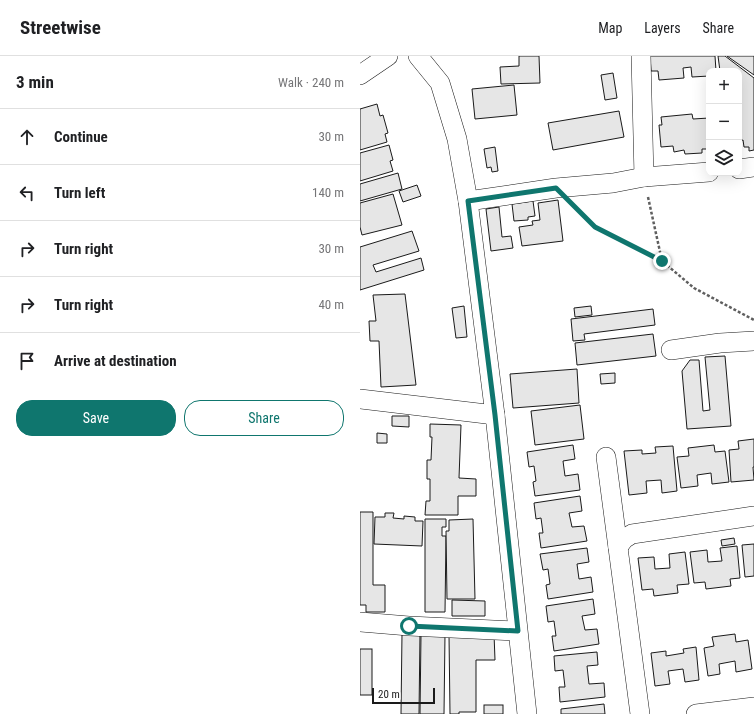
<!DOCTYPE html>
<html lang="en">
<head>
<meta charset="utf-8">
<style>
  body { margin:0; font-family:"Roboto Condensed",sans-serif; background:#f2f2f2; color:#202124 }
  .controls { position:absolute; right:12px; top:12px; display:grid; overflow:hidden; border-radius:8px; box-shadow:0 4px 16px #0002 }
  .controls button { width:36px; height:36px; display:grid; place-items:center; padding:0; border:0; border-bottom:1px solid #e0e0e0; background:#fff; color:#202124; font:20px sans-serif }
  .scale { position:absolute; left:12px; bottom:10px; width:63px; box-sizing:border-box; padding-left:4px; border:2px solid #1a1a1a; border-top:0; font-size:11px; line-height:14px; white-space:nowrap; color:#1a1a1a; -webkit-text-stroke:3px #fff; paint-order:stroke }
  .stop { position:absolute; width:12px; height:12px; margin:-9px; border:3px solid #0f766e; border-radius:50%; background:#fff }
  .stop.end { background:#0f766e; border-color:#fff; box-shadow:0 1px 4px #0008 }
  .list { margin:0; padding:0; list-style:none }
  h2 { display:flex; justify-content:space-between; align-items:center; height:52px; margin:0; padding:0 16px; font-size:17px }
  h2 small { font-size:13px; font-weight:400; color:#757577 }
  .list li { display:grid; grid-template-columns:26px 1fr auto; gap:12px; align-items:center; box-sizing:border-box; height:56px; padding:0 16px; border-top:1px solid #e0e0e0 }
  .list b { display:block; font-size:15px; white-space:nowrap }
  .list em { font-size:13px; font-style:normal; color:#757577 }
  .actions { display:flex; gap:8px; padding:12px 16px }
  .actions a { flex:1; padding:9px 0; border:1px solid #0f766e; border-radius:16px; text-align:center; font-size:14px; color:#0f766e }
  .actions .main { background:#0f766e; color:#fff }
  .icon { flex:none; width:22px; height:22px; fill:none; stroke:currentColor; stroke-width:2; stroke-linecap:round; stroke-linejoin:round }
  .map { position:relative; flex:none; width:394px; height:658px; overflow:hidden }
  header { display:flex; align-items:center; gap:24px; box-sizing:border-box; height:56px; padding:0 20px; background:#fff; border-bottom:1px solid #e0e0e0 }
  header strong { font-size:19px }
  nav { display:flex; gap:22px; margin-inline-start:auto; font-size:14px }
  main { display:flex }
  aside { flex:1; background:#fff }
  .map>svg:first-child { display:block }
</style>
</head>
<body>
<header>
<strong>Streetwise</strong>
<nav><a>Map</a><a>Layers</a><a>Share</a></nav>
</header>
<main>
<aside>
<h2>3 min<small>Walk · 240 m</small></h2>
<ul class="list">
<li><svg class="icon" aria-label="ahead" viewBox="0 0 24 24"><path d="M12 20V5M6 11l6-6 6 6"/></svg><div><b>Continue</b></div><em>30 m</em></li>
<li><svg class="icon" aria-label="left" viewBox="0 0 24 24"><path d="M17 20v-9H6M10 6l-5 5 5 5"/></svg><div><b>Turn left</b></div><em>140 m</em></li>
<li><svg class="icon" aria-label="right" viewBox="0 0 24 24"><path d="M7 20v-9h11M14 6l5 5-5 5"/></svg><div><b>Turn right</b></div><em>30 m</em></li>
<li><svg class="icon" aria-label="right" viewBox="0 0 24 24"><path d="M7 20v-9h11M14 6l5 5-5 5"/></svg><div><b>Turn right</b></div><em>40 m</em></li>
<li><svg class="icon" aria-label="arrive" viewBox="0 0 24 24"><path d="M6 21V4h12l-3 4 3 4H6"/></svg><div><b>Arrive at destination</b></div></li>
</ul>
<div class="actions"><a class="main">Save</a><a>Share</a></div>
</aside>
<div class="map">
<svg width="394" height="658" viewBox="0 0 394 658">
  <rect width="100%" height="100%" fill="#fff"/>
  <g fill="#e6e6e6" stroke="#1a1a1a">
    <polygon points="159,0 179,0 180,27 141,28 140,11 159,10"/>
    <polygon points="290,0 355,0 356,15 349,15 349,20 332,21 331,11 323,12 324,22 299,24 298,15 291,15"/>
    <polygon points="358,0 365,0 394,22 394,94 389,95 389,91 384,91 383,84 379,85 379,15 360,15"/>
    <polygon points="367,0 394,0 394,19"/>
    <polygon points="253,17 257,42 245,44 241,19"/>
    <polygon points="154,29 157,59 115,63 112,33"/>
    <polygon points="17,48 20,60 23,59 28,77 25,78 27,86 0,94 0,53"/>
    <polygon points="259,55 264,81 193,94 188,67"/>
    <polygon points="332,58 333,63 349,62 349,97 349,93 342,93 342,97 325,98 324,94 314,96 313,90 301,91 299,69 302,69 301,61"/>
    <polygon points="29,89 33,104 30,105 33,115 0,125 0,97"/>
    <polygon points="135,91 138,115 132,116 131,111 127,112 124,93"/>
    <polygon points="38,117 42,133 0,145 0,128"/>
    <polygon points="57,129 61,140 43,146 39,135"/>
    <polygon points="33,138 42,169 2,179 0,171 0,147"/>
    <polygon points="198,144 203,185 162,190 159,171 173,169 172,165 180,164 178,147"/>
    <polygon points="173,145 175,160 168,161 168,164 154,165 152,148"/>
    <polygon points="139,151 142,181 151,180 153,192 131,195 126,153"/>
    <polygon points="52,175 59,195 13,209 16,216 61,202 64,214 0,234 0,191"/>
    <polygon points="45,238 56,329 21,331 19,285 10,285 9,265 16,265 13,239"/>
    <polygon points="104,250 107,281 96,282 92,252"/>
    <polygon points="231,250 232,259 215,261 214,252"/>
    <polygon points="293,253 295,269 224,278 225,284 213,285 211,263"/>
    <polygon points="293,278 296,300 217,309 215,287"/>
    <polygon points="365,300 371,370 327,373 322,315 330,304 339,304 343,355 350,354 345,301"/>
    <polygon points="217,313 219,347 153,352 150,318"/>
    <polygon points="255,317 255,327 241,328 240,318"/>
    <polygon points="220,349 224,383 175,389 171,355"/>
    <polygon points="32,360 49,360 49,371 32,370"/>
    <polygon points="70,368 101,369 99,422 116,423 116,440 98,440 98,459 65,459 66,445 70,445 70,423 67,423 67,404 71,404 72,381 70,381"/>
    <polygon points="17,377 27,378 27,387 17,387"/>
    <polygon points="394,383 394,411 393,411 394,424 371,426 369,394 379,393 378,385"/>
    <polygon points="213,389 215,403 203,405 205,420 218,418 220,434 175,440 173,426 176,425 174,410 169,411 167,396"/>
    <polygon points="354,389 355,396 365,395 369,426 352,428 351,417 337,419 338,430 321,432 317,401 329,400 328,392"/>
    <polygon points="313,390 317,435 302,437 301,424 286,425 287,437 269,439 264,395 282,394 282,398 296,397 295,391"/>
    <polygon points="220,440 222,455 209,457 212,471 224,470 227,485 181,492 179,477 183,477 181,462 176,463 174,447"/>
    <polygon points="0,456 13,456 13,529 25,529 25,556 6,556 6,549 0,549"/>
    <polygon points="25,457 34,457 33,462 44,463 44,460 55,461 55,465 63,465 62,490 14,488 15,461 25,461"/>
    <polygon points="65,463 86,463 86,471 82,471 82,480 86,480 85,556 65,556"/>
    <polygon points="113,463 115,543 87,543 86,475 89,475 89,464"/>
    <polygon points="374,482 375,488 362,490 361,484"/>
    <polygon points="394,488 394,520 385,521 382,489"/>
    <polygon points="377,490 380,522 370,523 371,530 346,533 345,526 334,527 330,496 347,494 348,506 362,505 360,492"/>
    <polygon points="227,492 229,506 217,508 219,523 231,521 233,536 188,543 186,529 190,528 188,513 183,514 180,498"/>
    <polygon points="325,496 329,528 317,529 318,537 294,540 293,533 282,534 278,502 294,501 295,513 310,512 309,498"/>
    <polygon points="233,543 235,558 222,560 225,574 237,573 239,588 194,595 192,580 196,580 194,565 188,566 186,550"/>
    <polygon points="92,544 125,545 125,560 92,560"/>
    <polygon points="42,577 60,577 59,658 41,658"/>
    <polygon points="61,578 85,578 84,658 60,658"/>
    <polygon points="134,578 135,604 116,604 116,656 99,656 99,658 90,658 89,579"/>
    <polygon points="375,578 376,586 388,584 392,613 376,616 375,605 359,608 360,618 348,620 344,592 354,590 352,581"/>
    <polygon points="336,591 339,624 325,626 323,613 308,615 310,628 295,630 291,597 306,595 306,600 324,597 323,593"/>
    <rect x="0" y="593" width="12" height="46"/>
    <polygon points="237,596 238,609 227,610 229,628 244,627 245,641 200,646 199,631 205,631 203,614 195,615 194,600"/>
    <polygon points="244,648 245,658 201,658 201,653"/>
    <rect x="124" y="649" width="19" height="9"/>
  </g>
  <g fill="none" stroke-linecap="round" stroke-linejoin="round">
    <g stroke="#1a1a1a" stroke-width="20">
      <g id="minor">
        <polyline points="58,0 80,27 97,83 108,145 135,359 167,658"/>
        <polyline points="281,0 284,121"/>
        <polyline points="0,19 28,0"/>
        <polyline points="379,113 394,111"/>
        <polyline points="108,145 196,132 253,127 284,121 349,116"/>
        <polyline points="311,294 360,287 394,285"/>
        <polyline points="0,343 135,359"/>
        <polyline points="246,401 280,658"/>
        <polyline points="258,491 264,483 272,478 394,460"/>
        <polyline points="0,566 49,570 157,575"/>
        <polyline points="336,658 394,651"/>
      </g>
    </g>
    <g stroke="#5f5f5f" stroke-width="2.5" stroke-dasharray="3 2" stroke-linecap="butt">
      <polyline points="288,141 302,205"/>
      <polyline points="215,151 235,171 302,205 334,232 394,264"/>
    </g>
    <use href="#minor" stroke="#fff" stroke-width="19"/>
  </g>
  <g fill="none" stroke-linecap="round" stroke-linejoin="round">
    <polyline stroke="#0f766e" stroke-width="5" points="49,570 158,575 135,359 108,145 196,132 235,171 302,205"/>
  </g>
</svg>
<div class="controls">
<button>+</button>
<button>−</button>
<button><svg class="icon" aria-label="layers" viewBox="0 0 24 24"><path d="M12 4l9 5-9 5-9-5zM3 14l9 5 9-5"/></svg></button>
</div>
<div class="scale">20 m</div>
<div class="stop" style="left:49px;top:570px"></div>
<div class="stop end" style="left:302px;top:205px"></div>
</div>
</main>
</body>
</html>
